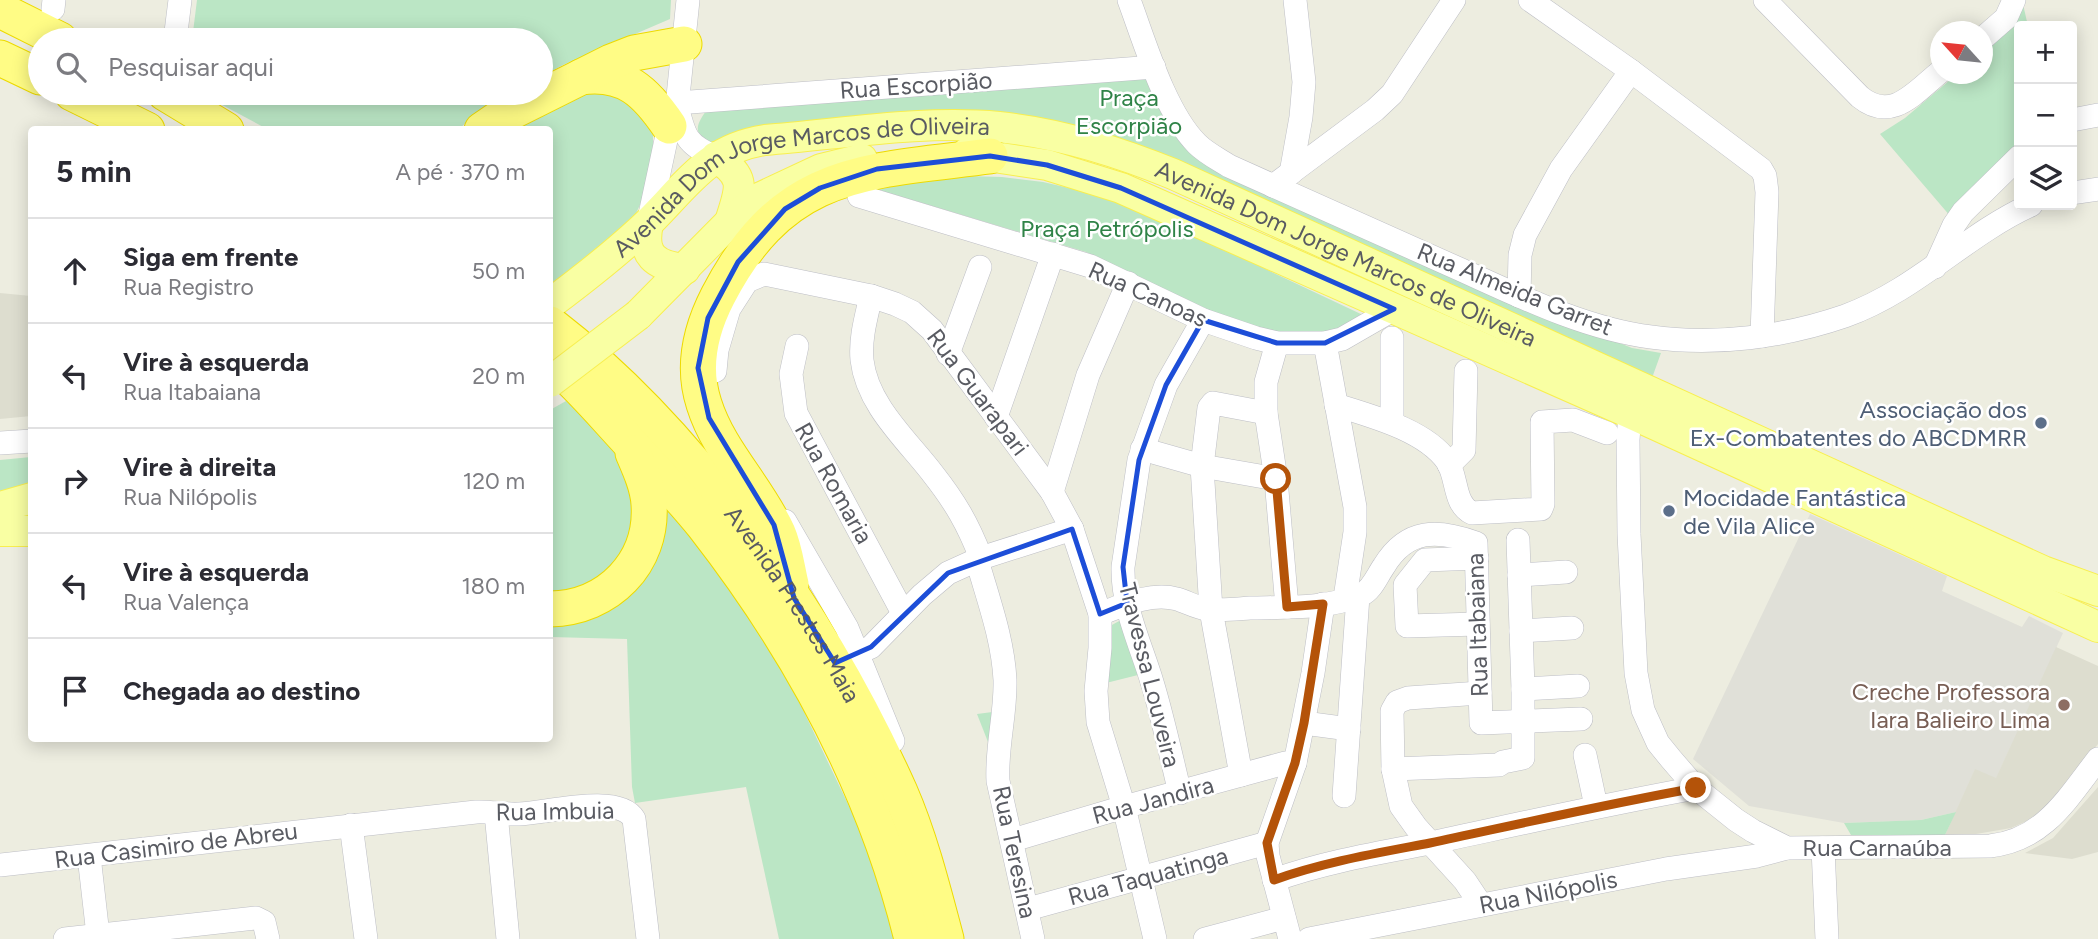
<!DOCTYPE html>
<html lang="pt">
<head>
<meta charset="utf-8">
<style>
  body { margin:0; font-family:Figtree,sans-serif; background:#f7f7f7; color:#2b2b33 }
  .controls { position:absolute; right:21px; top:21px; display:grid; overflow:hidden; border-radius:7px; box-shadow:0 4px 18px #0003 }
  .controls button { width:63px; height:63px; display:grid; place-items:center; padding:0; border:0; border-bottom:2px solid #e1e1e2; background:#fff; color:#2b2b33; font:35px sans-serif }
  .compass { position:absolute; left:1930px; top:21px; width:63px; height:63px; border-radius:50%; background:#fff; box-shadow:0 4px 18px #0003; rotate:297deg }
  .stop { position:absolute; width:21px; height:21px; margin:-16px; border:5px solid #b45309; border-radius:50%; background:#fff }
  .stop.end { background:#b45309; border-color:#fff; box-shadow:0 2px 7px #0008 }
  .list { margin:0; padding:0; list-style:none }
  h2 { display:flex; justify-content:space-between; align-items:center; height:91px; margin:0; padding:0 28px; font-size:30px }
  h2 small { font-size:23px; font-weight:400; color:#7c7c81 }
  .list li { display:grid; grid-template-columns:46px 1fr auto; gap:21px; align-items:center; box-sizing:border-box; height:105px; padding:0 28px; border-top:2px solid #e1e1e2 }
  .list b { display:block; font-size:26px; white-space:nowrap }
  .list p { margin:0; font-size:23px; white-space:nowrap; color:#7c7c81 }
  .list em { font-size:23px; font-style:normal; color:#7c7c81 }
  .icon { flex:none; width:38px; height:38px; fill:none; stroke:currentColor; stroke-width:2; stroke-linecap:round; stroke-linejoin:round }
  .map { position:relative; flex:none; width:2098px; height:939px; overflow:hidden }
  .search { position:absolute; background:#fff; box-shadow:0 4px 18px #0003; left:28px; top:28px; width:525px; height:77px; display:flex; align-items:center; gap:18px; box-sizing:border-box; padding:0 24px; border-radius:38px; color:#7c7c81; font-size:26px }
  .panel { position:absolute; background:#fff; box-shadow:0 4px 18px #0003; left:28px; top:126px; width:525px; height:616px; border-radius:7px }
  .map>svg:first-child { display:block }
</style>
</head>
<body>
<div class="map">
<svg width="2098" height="939" viewBox="0 0 2098 939">
  <rect width="100%" height="100%" fill="#edede0"/>
  <polygon fill="#e0e0d8" points="1810,514 1947,576 1942,591 2022,627 2029,616 2063,633 1996,779 1975,770 1956,812 1921,820 1844,823 1749,806 1693,759"/>
  <g fill="#ddddcf">
    <polygon points="0,293 31,296 31,416 0,419"/>
    <polygon points="2056,647 2098,666 2098,744 2050,804 2029,820 2011,828 1976,834 1945,835 1975,769 1996,778"/>
    <polygon points="2098,787 2098,852 2072,859 2025,853 2053,838"/>
  </g>
  <g fill="#bbe6c5">
    <polygon points="197,0 671,0 670,19 563,65 541,77 541,40 192,40"/>
    <polygon points="2022,0 2028,26 2019,26 2019,152 1951,217 1880,134 1905,118 1957,74 1982,74 1983,51 2004,32"/>
    <path d="M1145,78L1149,81L1197,158L1520,303L1632,348L1661,353L1652,378L1097,133L715,145C695,136 693,129 706,111Z"/>
    <polygon points="615,88 653,125 653,160 644,196 633,220 550,285 550,130 507,130 586,90"/>
    <polygon points="200,93 511,93 472,117 458,130 267,129"/>
    <polygon points="968,176 1002,177 1043,182 1117,199 1363,315 1328,333 1300,335 1241,325 1086,252 859,184"/>
    <polygon points="566,401 597,428 613,445 637,491 631,547 591,587 550,596 550,410"/>
    <polygon points="31,457 31,487 0,495 0,460"/>
    <polygon points="651,482 773,647 859,827 898,939 779,939 746,787 635,803 632,787 627,639 550,637 550,623 595,613"/>
    <polygon points="1121,620 1142,674 1102,684 1110,626"/>
    <polygon points="1000,711 988,742 977,714"/>
    <polygon points="1956,812 1945,835 1851,835 1844,823 1921,820"/>
  </g>
  <g fill="none" stroke-linecap="round" stroke-linejoin="round">
    <g stroke="#bdbec5" stroke-width="24">
      <g id="minor">
        <path d="M1129,0C1145,43 1165,112 1197,144C1206,153 1218,159 1229,166C1305,200 1381,234 1457,268C1517,295 1585,329 1651,337C1715,346 1784,337 1845,316C1917,290 1965,235 2031,205"/>
        <polyline points="1530,0 1631,71 1761,169 1765,176 1767,192 1762,336"/>
        <path d="M1765,0L1860,97C1892,123 1915,92 1940,72"/>
        <polyline points="53,9 54,0"/>
        <polyline points="1982,39 2006,18 2014,0"/>
        <polyline points="175,40 180,0"/>
        <polyline points="677,103 1154,67"/>
        <path d="M677,106C684,135 686,145 716,157"/>
        <polyline points="2072,120 2098,115"/>
        <polyline points="1291,173 1301,117 1304,82 1295,0"/>
        <polyline points="1273,186 1375,110 1392,94 1454,0"/>
        <polyline points="2072,193 2098,189"/>
        <polyline points="859,196 1090,266 1203,320 1256,338 1277,343 1325,343 1342,339 1394,309"/>
        <polyline points="648,224 669,126 677,106 688,0"/>
        <polyline points="1935,267 1954,225 1963,212 2019,157"/>
        <path d="M871,296C866,318 860,338 862,360C867,405 907,440 933,474C955,502 968,524 981,558"/>
        <polyline points="1519,296 1520,255 1525,235 1561,169 1631,71"/>
        <polyline points="1392,338 1392,422"/>
        <polyline points="1277,343 1266,382 1266,413 1276,479 1287,607"/>
        <polyline points="1325,343 1355,507 1355,532 1345,598"/>
        <polyline points="797,346 791,374 796,413 903,613"/>
        <polyline points="948,354 980,267"/>
        <polyline points="715,371 717,350 729,309 747,281 764,274 871,296 895,304 912,312 932,330 1052,492 1072,529 1100,614 1100,648 1096,691 1098,722 1124,807 1155,939"/>
        <path d="M1336,405C1371,416 1425,430 1447,461C1458,477 1453,504 1472,513L1541,509L1543,504L1542,422L1573,420L1607,433"/>
        <path d="M1630,413L1628,440L1629,534L1636,673L1643,710L1658,743L1671,759L1696,788L1736,820L1753,831L1787,848L1990,846C2044,840 2067,799 2098,759"/>
        <polyline points="996,417 1053,254"/>
        <polyline points="0,443 32,441"/>
        <polyline points="1142,449 1202,466 1276,479"/>
        <polyline points="1449,465 1464,450 1466,371"/>
        <polyline points="1052,492 1088,375 1128,283"/>
        <polyline points="785,521 847,628 893,741"/>
        <polyline points="1477,558 1425,560 1405,585 1407,626 1478,624"/>
        <path d="M977,560C988,599 1003,639 1005,680C1006,714 996,747 998,781L1033,939"/>
        <polyline points="1519,575 1566,572"/>
        <path d="M1100,614C1123,605 1151,592 1177,599C1187,602 1197,608 1207,609C1221,611 1236,609 1250,608C1286,607 1327,609 1361,595C1372,590 1377,576 1384,566C1407,528 1438,529 1476,543L1481,723L1581,719"/>
        <polyline points="1521,631 1572,628"/>
        <polyline points="844,659 871,647 922,595 948,573 981,558 1072,529"/>
        <polyline points="1523,689 1578,686"/>
        <polyline points="1480,693 1408,698 1397,702 1392,711 1393,769 1401,806 1416,827 1465,881 1481,905"/>
        <polyline points="1304,723 1349,729"/>
        <polyline points="1585,755 1596,806"/>
        <polyline points="1393,769 1499,765 1503,762 1523,758 1523,689 1518,540"/>
        <polyline points="1241,775 1211,610 1202,466 1209,408 1213,403 1266,413"/>
        <path d="M1180,793C1171,756 1163,718 1152,682C1141,645 1122,607 1123,567L1139,460L1166,385L1203,320"/>
        <polyline points="1344,796 1358,596"/>
        <polyline points="496,813 508,939"/>
        <polyline points="351,825 366,939"/>
        <polyline points="1013,840 1124,807 1285,763 1295,763"/>
        <polyline points="1823,848 1827,939"/>
        <polyline points="89,856 98,935"/>
        <path d="M0,865L476,812C490,811 505,815 519,814C546,813 619,793 634,819L648,939"/>
        <path d="M1274,880C1324,862 1378,853 1430,843C1519,824 1607,804 1696,788"/>
        <polyline points="1028,909 1267,843"/>
        <polyline points="65,939 256,918 264,922 268,939"/>
        <polyline points="1205,939 1284,918"/>
        <polyline points="1290,939 1268,856 1267,843 1295,763 1313,673 1323,604"/>
        <polyline points="1309,939 1666,869 1757,856 1787,848"/>
      </g>
    </g>
    <g stroke="#f8ef4f" stroke-width="32">
      <g id="major">
        <polyline points="967,153 1047,165 1121,188 1630,413 2098,627"/>
        <path d="M716,157C748,178 740,189 730,222"/>
        <path d="M648,224C641,255 655,266 685,269"/>
        <path id="s1" d="M550,304C582,280 613,256 642,229C683,191 704,149 765,140C842,134 921,120 999,127C1059,133 1117,151 1173,174L2043,571L2098,591"/>
        <polyline points="638,315 730,222 757,199 821,169 862,159"/>
        <polyline points="0,507 32,498"/>
        <polyline points="0,531 32,531"/>
      </g>
    </g>
    <g stroke="#edda00" stroke-width="37">
      <g id="highway">
        <polyline points="0,10 60,40"/>
        <polyline points="0,58 40,77"/>
        <path d="M581,77C625,71 646,92 669,126"/>
        <polyline points="72,93 147,130"/>
        <polyline points="165,93 226,130"/>
        <polyline points="482,130 501,117 611,62 634,53 684,44"/>
        <path id="s2" d="M550,324C698,438 824,623 900,792C920,838 933,890 946,939"/>
        <path d="M550,360C579,385 604,415 630,443C655,471 681,497 704,526C799,648 875,788 912,939"/>
        <path d="M791,584C787,567 785,549 778,533C757,487 719,452 704,404C692,367 701,329 718,296C784,168 864,172 990,156"/>
        <path d="M550,609C608,608 653,563 649,504C648,487 640,469 633,453"/>
      </g>
    </g>
    <use href="#minor" stroke="#fff" stroke-width="23"/>
    <use href="#major" stroke="#f9ffa3" stroke-width="30"/>
    <use href="#highway" stroke="#fffc85" stroke-width="35"/>
    <g stroke="#f8ef4f" stroke-width="32" stroke-linecap="butt">
      <polyline id="major-bridge" points="550,382 638,315"/>
    </g>
    <use href="#major-bridge" stroke="#f9ffa3" stroke-width="30"/>
  </g>
  <g fill="none" stroke-linecap="round" stroke-linejoin="round">
    <path stroke="#b45309" stroke-width="9" d="M1276,479L1287,607L1323,604L1304,723L1295,763L1267,843L1274,880C1324,862 1378,853 1430,843C1519,824 1607,804 1696,788"/>
  </g>
  <path fill="none" stroke="#1d4ed8" stroke-width="5" stroke-linejoin="round" d="M990,156L1047,165L1121,188L1394,309L1325,343H1277L1203,320L1166,385L1139,460L1123,567L1127,603L1100,614L1072,529L948,573L871,647L835,663L794,598L774,525L709,418L698,368L708,318L738,262L785,209L820,188L877,169Z"/>
  <g fill="#5c6f8a" stroke="#fff" stroke-width="2.5">
    <circle cx="2041" cy="423" r="7"/>
    <circle cx="1669" cy="511" r="7"/>
  </g>
  <circle fill="#8d6e63" stroke="#fff" stroke-width="2.5" cx="2064" cy="705" r="7"/>
  <g text-anchor="middle" dominant-baseline="central" stroke-width="5" stroke-linejoin="round" paint-order="stroke">
    <g font-size="24" fill="#595b62" stroke="#fff">
      <text transform="translate(916 85) rotate(-4)">Rua Escorpião</text>
      <text stroke="none"><textPath href="#s1" startOffset="292">Avenida Dom Jorge Marcos de Oliveira</textPath></text>
      <text stroke="none"><textPath href="#s1" startOffset="880">Avenida Dom Jorge Marcos de Oliveira</textPath></text>
      <text transform="translate(1515 289) rotate(22)">Rua Almeida Garret</text>
      <text transform="translate(1148 294) rotate(24)">Rua Canoas</text>
      <text transform="translate(978 392) rotate(53)">Rua Guarapari</text>
      <text transform="translate(834 483) rotate(61)">Rua Romaria</text>
      <text stroke="none"><textPath href="#s2" startOffset="373">Avenida Prestes Maia</textPath></text>
      <text transform="translate(1477 625) rotate(-92)">Rua Itabaiana</text>
      <text transform="translate(1150 675) rotate(76)">Travessa Louveira</text>
      <text transform="translate(1153 800) rotate(-15)">Rua Jandira</text>
      <text transform="translate(555 811) rotate(-1)">Rua Imbuia</text>
      <text transform="translate(176 845) rotate(-7)">Rua Casimiro de Abreu</text>
      <text x="1877" y="847">Rua Carnaúba</text>
      <text transform="translate(1015 852) rotate(78)">Rua Teresina</text>
      <text transform="translate(1148 876) rotate(-15)">Rua Taquatinga</text>
      <text transform="translate(1548 892) rotate(-11)">Rua Nilópolis</text>
    </g>
    <g font-size="24" fill="#2f8347" stroke="#fff">
      <text x="1129" y="97">Praça<tspan x="1129" dy="28">Escorpião</tspan></text>
      <text x="1107" y="228">Praça Petrópolis</text>
    </g>
    <g font-size="24" fill="#4e5e75" stroke="#fff" text-anchor="end">
      <text x="2027" y="409">Associação dos<tspan x="2027" dy="28">Ex-Combatentes do ABCDMRR</tspan></text>
      <text x="1683" y="497" text-anchor="start">Mocidade Fantástica<tspan x="1683" dy="28">de Vila Alice</tspan></text>
    </g>
    <g font-size="24" fill="#785e54" stroke="#fff" text-anchor="end">
      <text x="2050" y="691">Creche Professora<tspan x="2050" dy="28">Iara Balieiro Lima</tspan></text>
    </g>
  </g>
</svg>
<div class="controls">
<button>+</button>
<button>−</button>
<button><svg class="icon" aria-label="layers" viewBox="0 0 24 24"><path d="M12 4l9 5-9 5-9-5zM3 14l9 5 9-5"/></svg></button>
</div>
<svg class="compass" viewBox="-18 -18 36 36"><path d="M0-13l5 13h-10z" fill="#e53935"/><path d="M0 13l5-13h-10z" fill="#7c7c81"/></svg>
<div class="stop" style="left:1276px;top:479px"></div>
<div class="stop end" style="left:1696px;top:788px"></div>
<div class="search"><svg class="icon" aria-label="search" viewBox="0 0 24 24"><circle cx="10" cy="10" r="6"/><path d="M15 15l6 6"/></svg>Pesquisar aqui</div>
<section class="panel">
<h2>5 min<small>A pé · 370 m</small></h2>
<ul class="list">
<li><svg class="icon" aria-label="ahead" viewBox="0 0 24 24"><path d="M12 20V5M6 11l6-6 6 6"/></svg><div><b>Siga em frente</b><p>Rua Registro</p></div><em>50 m</em></li>
<li><svg class="icon" aria-label="left" viewBox="0 0 24 24"><path d="M17 20v-9H6M10 6l-5 5 5 5"/></svg><div><b>Vire à esquerda</b><p>Rua Itabaiana</p></div><em>20 m</em></li>
<li><svg class="icon" aria-label="right" viewBox="0 0 24 24"><path d="M7 20v-9h11M14 6l5 5-5 5"/></svg><div><b>Vire à direita</b><p>Rua Nilópolis</p></div><em>120 m</em></li>
<li><svg class="icon" aria-label="left" viewBox="0 0 24 24"><path d="M17 20v-9H6M10 6l-5 5 5 5"/></svg><div><b>Vire à esquerda</b><p>Rua Valença</p></div><em>180 m</em></li>
<li><svg class="icon" aria-label="arrive" viewBox="0 0 24 24"><path d="M6 21V4h12l-3 4 3 4H6"/></svg><div><b>Chegada ao destino</b></div></li>
</ul>
</section>
</div>
</body>
</html>
